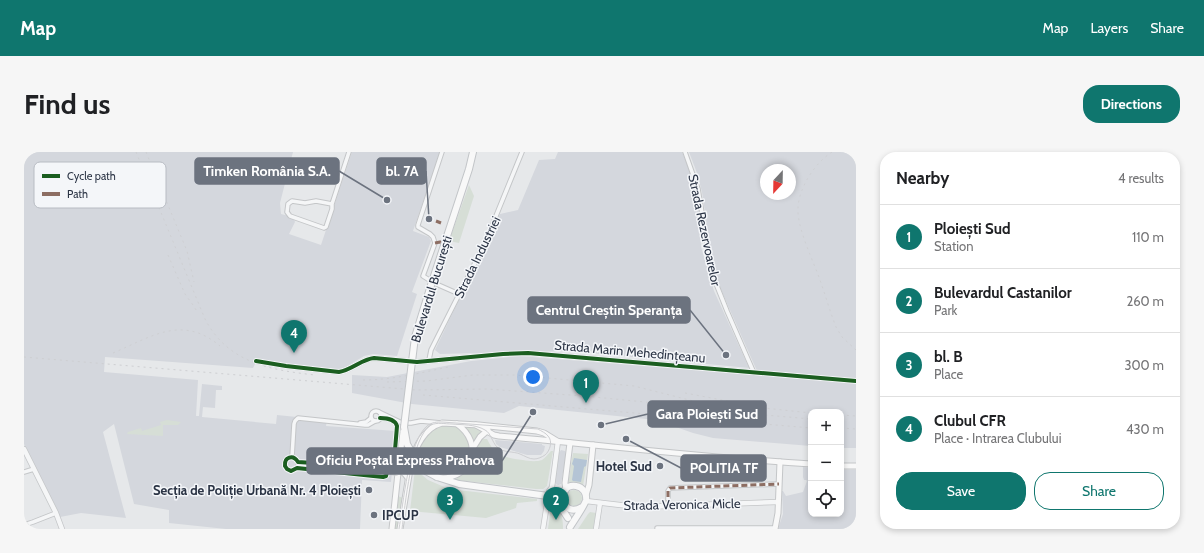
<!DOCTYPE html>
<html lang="en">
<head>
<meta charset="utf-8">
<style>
  body { margin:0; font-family:Cabin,sans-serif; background:#f6f6f6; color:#202124 }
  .controls { position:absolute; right:12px; bottom:12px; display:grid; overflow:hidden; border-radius:8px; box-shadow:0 2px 6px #0003 }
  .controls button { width:36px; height:36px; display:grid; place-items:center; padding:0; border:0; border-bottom:1px solid #e0e0e0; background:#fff; color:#202124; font:20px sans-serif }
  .compass { position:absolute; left:736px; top:12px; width:36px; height:36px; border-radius:50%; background:#fff; box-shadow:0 2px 6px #0003; rotate:202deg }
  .you { position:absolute; left:509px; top:225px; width:14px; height:14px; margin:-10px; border:3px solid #fff; border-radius:50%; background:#1a73e8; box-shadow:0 0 0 6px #1a73e833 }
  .badge { display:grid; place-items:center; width:26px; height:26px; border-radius:50%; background:#0f766e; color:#fff; font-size:13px; font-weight:700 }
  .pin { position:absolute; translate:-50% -33px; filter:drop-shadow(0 1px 2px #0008) }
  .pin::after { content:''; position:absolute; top:21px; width:14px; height:12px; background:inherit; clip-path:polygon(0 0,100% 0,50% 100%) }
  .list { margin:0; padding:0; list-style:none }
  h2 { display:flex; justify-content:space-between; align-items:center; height:52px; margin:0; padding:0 16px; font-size:17px }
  h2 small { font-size:13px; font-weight:400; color:#757577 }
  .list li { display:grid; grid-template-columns:26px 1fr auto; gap:12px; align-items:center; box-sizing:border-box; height:64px; padding:0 16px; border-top:1px solid #e0e0e0 }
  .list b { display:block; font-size:15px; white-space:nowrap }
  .list p { margin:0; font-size:13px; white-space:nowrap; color:#757577 }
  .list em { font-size:13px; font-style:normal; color:#757577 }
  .actions { display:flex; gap:8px; padding:12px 16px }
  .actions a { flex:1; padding:9px 0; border:1px solid #0f766e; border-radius:16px; text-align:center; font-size:14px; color:#0f766e }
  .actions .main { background:#0f766e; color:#fff }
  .icon { flex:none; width:22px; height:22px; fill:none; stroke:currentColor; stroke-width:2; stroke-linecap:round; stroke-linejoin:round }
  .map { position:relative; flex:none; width:832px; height:377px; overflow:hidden; border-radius:16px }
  header { display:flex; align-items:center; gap:24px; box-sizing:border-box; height:56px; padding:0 20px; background:#0f766e; color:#fff }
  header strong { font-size:19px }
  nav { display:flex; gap:22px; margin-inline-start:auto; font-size:14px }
  .intro { display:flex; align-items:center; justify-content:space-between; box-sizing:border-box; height:96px; padding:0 24px }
  h1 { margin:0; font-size:28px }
  .button { padding:10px 18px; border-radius:16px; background:#0f766e; color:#fff; font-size:14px; font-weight:700 }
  main { display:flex; gap:24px; padding:0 24px }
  aside { flex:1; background:#fff; border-radius:16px; box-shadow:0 2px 6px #0003 }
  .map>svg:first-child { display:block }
</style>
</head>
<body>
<header>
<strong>Map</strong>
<nav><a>Map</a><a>Layers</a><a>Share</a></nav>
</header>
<div class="intro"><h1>Find us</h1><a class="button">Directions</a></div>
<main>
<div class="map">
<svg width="832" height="377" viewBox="0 0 832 377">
  <rect width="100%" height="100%" fill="#e6e8ea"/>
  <g fill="#d4d7dd" fill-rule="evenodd">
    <polygon points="0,0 269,0 256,51 257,62 269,65 271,70 265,82 297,93 328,0 416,0 389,79 405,85 407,89 388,140 393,142 373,204 349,202 340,204 317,218 247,211 235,206 234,208 233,208 229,216 81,205 80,220 174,228 172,264 175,264 178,232 198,234 198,238 192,238 191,256 179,255 178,265 252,272 253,263 303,268 302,274 372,279 367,330 338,328 336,377 202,377 145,371 145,358 110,352 90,272 79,280 102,366 57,361 36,365 0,292"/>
    <polygon points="534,0 658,0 668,24 673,46 675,60 677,95 690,139 725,216 545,199 416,202 411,198 476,62 494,58 515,8 531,7"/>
    <path d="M665,0H832V226L733,219L694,131L688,107L678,40L673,21ZM742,18H766V42H742Z"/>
    <polygon points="496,204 730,223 832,230 832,296 817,296 817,260 787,260 787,294 689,286 669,281 632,268 495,254 480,261 388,252 328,241 328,223 363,225 447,209"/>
    <polygon points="471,288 518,292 518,293 521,294 520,299 517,303 503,303 476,295 472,292"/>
    <polygon points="537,298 541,299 542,303 537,332 534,333 531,331 531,329 535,301"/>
    <polygon points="779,315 787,316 787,362 817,362 817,318 832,318 832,375 828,377 754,377 759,362 758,339 759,339 762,344 779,340 783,329 782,328 780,328 779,325"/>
  </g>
  <g fill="#d6ded6">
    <polygon points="445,33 450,44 435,91 425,89"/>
    <polygon points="143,268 157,270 154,273 139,273 139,284 103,282 104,280 117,276 118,279 137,273 136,270"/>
    <path d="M427,273C437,277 445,283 446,295C450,322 413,334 399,310C396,306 395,300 396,296C397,287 406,280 412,274Z"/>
    <polygon points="442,274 457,277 458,278 451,288 448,287 446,281 441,276"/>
    <path d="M458,287H463C471,304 481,306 499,308C504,309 512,310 518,308C521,306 524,302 527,299H529L523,334L519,337H512L432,328C433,323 437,322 440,318C445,310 451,292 458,287Z"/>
    <polygon points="549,301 564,302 559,334 545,333 544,332"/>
    <polygon points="391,317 404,328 425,337 513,347 513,349 493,351 492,356 462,366 386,359"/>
    <circle cx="550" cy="346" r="8"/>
    <polygon points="374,344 379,346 374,377 370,377"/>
    <path d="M527,355C538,355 539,368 539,377H524Z"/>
    <polygon points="566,360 572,361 569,377 554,377 564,362"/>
  </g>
  <polygon fill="#b4c4d5" points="550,306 563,308 562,314 560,315 557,330 549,329 548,328 550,314 548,312"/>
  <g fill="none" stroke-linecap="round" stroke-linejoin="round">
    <g stroke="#c4c6c8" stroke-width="5.5">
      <g id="minor">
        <polyline points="418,0 394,73 394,75 406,82 409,85 411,91 399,124 410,131 435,142"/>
        <polyline points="661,0 674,37 687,115 691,129 703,159 730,221"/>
        <polyline points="308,52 292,49 281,51 268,49 264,52 263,60 266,64 300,76 302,75 308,57 308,52 325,0"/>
        <polyline points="405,208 407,198 414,184 461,91 498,0"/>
        <circle cx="352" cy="264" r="5"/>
        <polyline points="355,260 378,271 387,271 397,269 417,271"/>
        <path d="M356,266C362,266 371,267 373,274L370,310L366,316L274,310C269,302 260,305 261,314L263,317L267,319L273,316L359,325L362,324L364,316"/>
        <polyline points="336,271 342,270 347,266"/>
        <polyline points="268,305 270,272 271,269 274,266 341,273 344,273 351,269"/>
        <polyline points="373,311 382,313 386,317"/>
        <polyline points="274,313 290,314"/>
        <polyline points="369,314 380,322 384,327"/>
        <polyline points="0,320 10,317"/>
        <polyline points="644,354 644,339 646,336 755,332"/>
        <polyline points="0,373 9,370 32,361"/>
        <polyline points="633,376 751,376"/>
      </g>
    </g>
    <g stroke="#c4c6c8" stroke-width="6">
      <g id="tertiary">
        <path d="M232,209L262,214L315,220C328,218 338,207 350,206L393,210L479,202L504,201L832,229"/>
        <polyline points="0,297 32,361 38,377"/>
        <polyline points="562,349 596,353 617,355 754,350"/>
        <polyline points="519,377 525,339 528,335 534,289"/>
        <polyline points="572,377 576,351"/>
      </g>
    </g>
    <g stroke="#c4c6c8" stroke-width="7">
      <g id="secondary">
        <path d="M452,273L470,283L475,284C579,293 683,306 787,312"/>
        <polyline points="449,296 456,285 464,278"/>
        <polyline points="817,314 832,314"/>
        <path d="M417,326C449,326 460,291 433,272"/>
        <polyline points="542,338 541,331 546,291"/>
        <polyline points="562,343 565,333 569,293"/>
        <polyline points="368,377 374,321"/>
        <path d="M376,377L387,311C392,294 400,276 418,271L455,273L513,279L520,281L533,289"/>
        <polyline points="751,377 754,361 756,310"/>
      </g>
    </g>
    <g stroke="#c2c5c8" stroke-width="8">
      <g id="primary">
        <polyline points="408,130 445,17 449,0"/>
        <polyline points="413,325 435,332 524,344 541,353"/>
        <polyline points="524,344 540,339"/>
        <polyline points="534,351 544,366"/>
        <path d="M546,375C549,370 561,353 562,348C563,342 559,335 552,334C531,331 537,368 558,355"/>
      </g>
    </g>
    <use href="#minor" stroke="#f5f6f7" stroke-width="3.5"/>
    <use href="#tertiary" stroke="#f5f6f7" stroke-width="4.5"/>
    <use href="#secondary" stroke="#f8f8f8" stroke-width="5"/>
    <use href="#primary" stroke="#f8f8f8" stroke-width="6"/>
    <path stroke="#cecfd2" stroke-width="1" d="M375,377C379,353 385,288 403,274C408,270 413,270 418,270L514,277C517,279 522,281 524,284C529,289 526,299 521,303C518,305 514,307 510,307C505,307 501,304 496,302C489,299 479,301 473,295C468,290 467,281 461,278C451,272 438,273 428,272C421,272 413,270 407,273C387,285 381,355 378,377"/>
    <g stroke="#cecfd2" stroke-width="1" stroke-dasharray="2 4" stroke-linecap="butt">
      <path d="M112,0L181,167C204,211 246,218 291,223"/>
      <polyline points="122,0 163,99 170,130"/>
      <path d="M808,0C791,11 775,35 774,56C773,74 786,102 793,120C800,138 805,157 812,175L818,185L832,198"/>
      <polyline points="144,103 161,142 169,153 174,161"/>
      <path d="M89,201C127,185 158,162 196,194"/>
      <polyline points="0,205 392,238 463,237 560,244 621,250 683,258 787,267"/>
      <path d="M339,228C368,228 396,221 424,215"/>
      <polyline points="363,230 402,229 449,223 491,223 610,234 689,254"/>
      <polyline points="661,241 740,256 787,261"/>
      <polyline points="399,243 787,276"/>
      <polyline points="817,263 832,264"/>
      <polyline points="817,276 832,277"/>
    </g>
    <g stroke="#c4c6c8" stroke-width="5.5" stroke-linecap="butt">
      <polyline id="minor-bridge" points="290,314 374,321"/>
    </g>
    <g stroke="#c4c6c8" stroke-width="7" stroke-linecap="butt">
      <polyline id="secondary-bridge" points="374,321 379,280"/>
    </g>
    <g stroke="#c2c5c8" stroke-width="8" stroke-linecap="butt">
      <polyline id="primary-bridge" points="408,130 391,185 380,275 383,292 391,306 402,319 413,325"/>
    </g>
    <use href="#minor-bridge" stroke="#f5f6f7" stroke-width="3.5"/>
    <use href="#secondary-bridge" stroke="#f8f8f8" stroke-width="5"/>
    <use href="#primary-bridge" stroke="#f8f8f8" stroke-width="6"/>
    <g stroke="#8d6e63" stroke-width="3" stroke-dasharray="6 3" stroke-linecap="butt">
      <polyline points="412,69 417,71"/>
      <polyline points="411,91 416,90 426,93"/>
      <polyline points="644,354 644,339 646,336 755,332"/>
    </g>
    <g stroke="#f4f6f9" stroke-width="6">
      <g id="cycleway">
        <path d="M232,209L262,214L315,220C328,218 338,207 350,206L393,210L479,202L504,201L832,229"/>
        <path d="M356,266C362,266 371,267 373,274L370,310L366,316L274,310C269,302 260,305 261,314L263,317L267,319L273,316L359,325L362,324L364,316"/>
      </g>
    </g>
    <use href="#cycleway" stroke="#1b5e20" stroke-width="4"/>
  </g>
  <g fill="#6c737f" stroke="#f4f6f9" stroke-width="1.5">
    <circle cx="636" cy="314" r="4"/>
    <circle cx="345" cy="338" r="4"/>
    <circle cx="350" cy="363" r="4"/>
  </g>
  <g text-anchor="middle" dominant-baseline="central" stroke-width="3" stroke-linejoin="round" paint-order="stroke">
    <g font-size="13" fill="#2b3445" stroke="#f4f6f9">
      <text transform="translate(681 78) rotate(78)">Strada Rezervoarelor</text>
      <text transform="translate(453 105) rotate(-64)">Strada Industriei</text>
      <text transform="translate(407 137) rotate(-73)">Bulevardul București</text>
      <text transform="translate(606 199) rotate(5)">Strada Marin Mehedințeanu</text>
      <text transform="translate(658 352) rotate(-1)">Strada Veronica Micle</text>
    </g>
    <g font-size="13" font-weight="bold" fill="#2b3445" stroke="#f4f6f9" text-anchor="end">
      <text x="628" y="314">Hotel Sud</text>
      <text x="337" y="338">Secția de Poliție Urbană Nr. 4 Ploiești</text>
      <text x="358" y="363" text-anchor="start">IPCUP</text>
    </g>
  </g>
  <rect x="10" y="10" width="132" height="46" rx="6" fill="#f4f6f9" stroke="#b8bcc3" stroke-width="1"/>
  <rect x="18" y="22" width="18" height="4" fill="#1b5e20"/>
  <rect x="18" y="40" width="18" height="4" fill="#8d6e63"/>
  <g font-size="11" fill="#2b3445">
    <text x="43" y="28">Cycle path</text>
    <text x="43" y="46">Path</text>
  </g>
  <path fill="none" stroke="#6c737f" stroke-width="1.5" d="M363 48L315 19M405 67L402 19M702 203L666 158M577 273L624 262M509 260L478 309M602 287L657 316"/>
  <g fill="#6c737f" stroke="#f4f6f9" stroke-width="1.5">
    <circle cx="363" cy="48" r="4"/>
    <circle cx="405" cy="67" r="4"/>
    <circle cx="702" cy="203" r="4"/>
    <circle cx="577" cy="273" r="4"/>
    <circle cx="509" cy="260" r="4"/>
    <circle cx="602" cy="287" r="4"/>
  </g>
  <g fill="#6c737f" stroke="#6c737f" stroke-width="1.5">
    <rect x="171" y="6" width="144" height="26" rx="4"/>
    <rect x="353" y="6" width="49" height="26" rx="4"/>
    <rect x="504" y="145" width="162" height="26" rx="4"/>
    <rect x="624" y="249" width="118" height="26" rx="4"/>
    <rect x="283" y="296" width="195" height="26" rx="4"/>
    <rect x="657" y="303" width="85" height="26" rx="4"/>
  </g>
  <g font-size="14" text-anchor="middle" font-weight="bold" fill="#fff">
    <text x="243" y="24">Timken România S.A.</text>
    <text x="378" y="24">bl. 7A</text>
    <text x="585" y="163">Centrul Creștin Speranța</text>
    <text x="683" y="267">Gara Ploiești Sud</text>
    <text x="381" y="313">Oficiu Poștal Express Prahova</text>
    <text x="700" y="321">POLITIA TF</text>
  </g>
</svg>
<div class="controls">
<button>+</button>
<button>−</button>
<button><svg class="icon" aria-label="locate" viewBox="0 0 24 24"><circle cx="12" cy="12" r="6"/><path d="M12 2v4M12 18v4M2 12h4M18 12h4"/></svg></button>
</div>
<svg class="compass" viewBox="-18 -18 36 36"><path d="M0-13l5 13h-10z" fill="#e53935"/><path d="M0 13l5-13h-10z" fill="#757577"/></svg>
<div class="you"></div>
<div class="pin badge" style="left:562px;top:251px">1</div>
<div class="pin badge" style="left:532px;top:368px">2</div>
<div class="pin badge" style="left:426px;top:368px">3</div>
<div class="pin badge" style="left:270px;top:201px">4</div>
</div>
<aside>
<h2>Nearby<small>4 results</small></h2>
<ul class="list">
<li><span class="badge">1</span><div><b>Ploiești Sud</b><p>Station</p></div><em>110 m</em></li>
<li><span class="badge">2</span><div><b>Bulevardul Castanilor</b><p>Park</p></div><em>260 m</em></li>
<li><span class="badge">3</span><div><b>bl. B</b><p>Place</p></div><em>300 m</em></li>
<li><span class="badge">4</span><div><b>Clubul CFR</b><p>Place · Intrarea Clubului</p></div><em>430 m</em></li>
</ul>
<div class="actions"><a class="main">Save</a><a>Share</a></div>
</aside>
</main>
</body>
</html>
